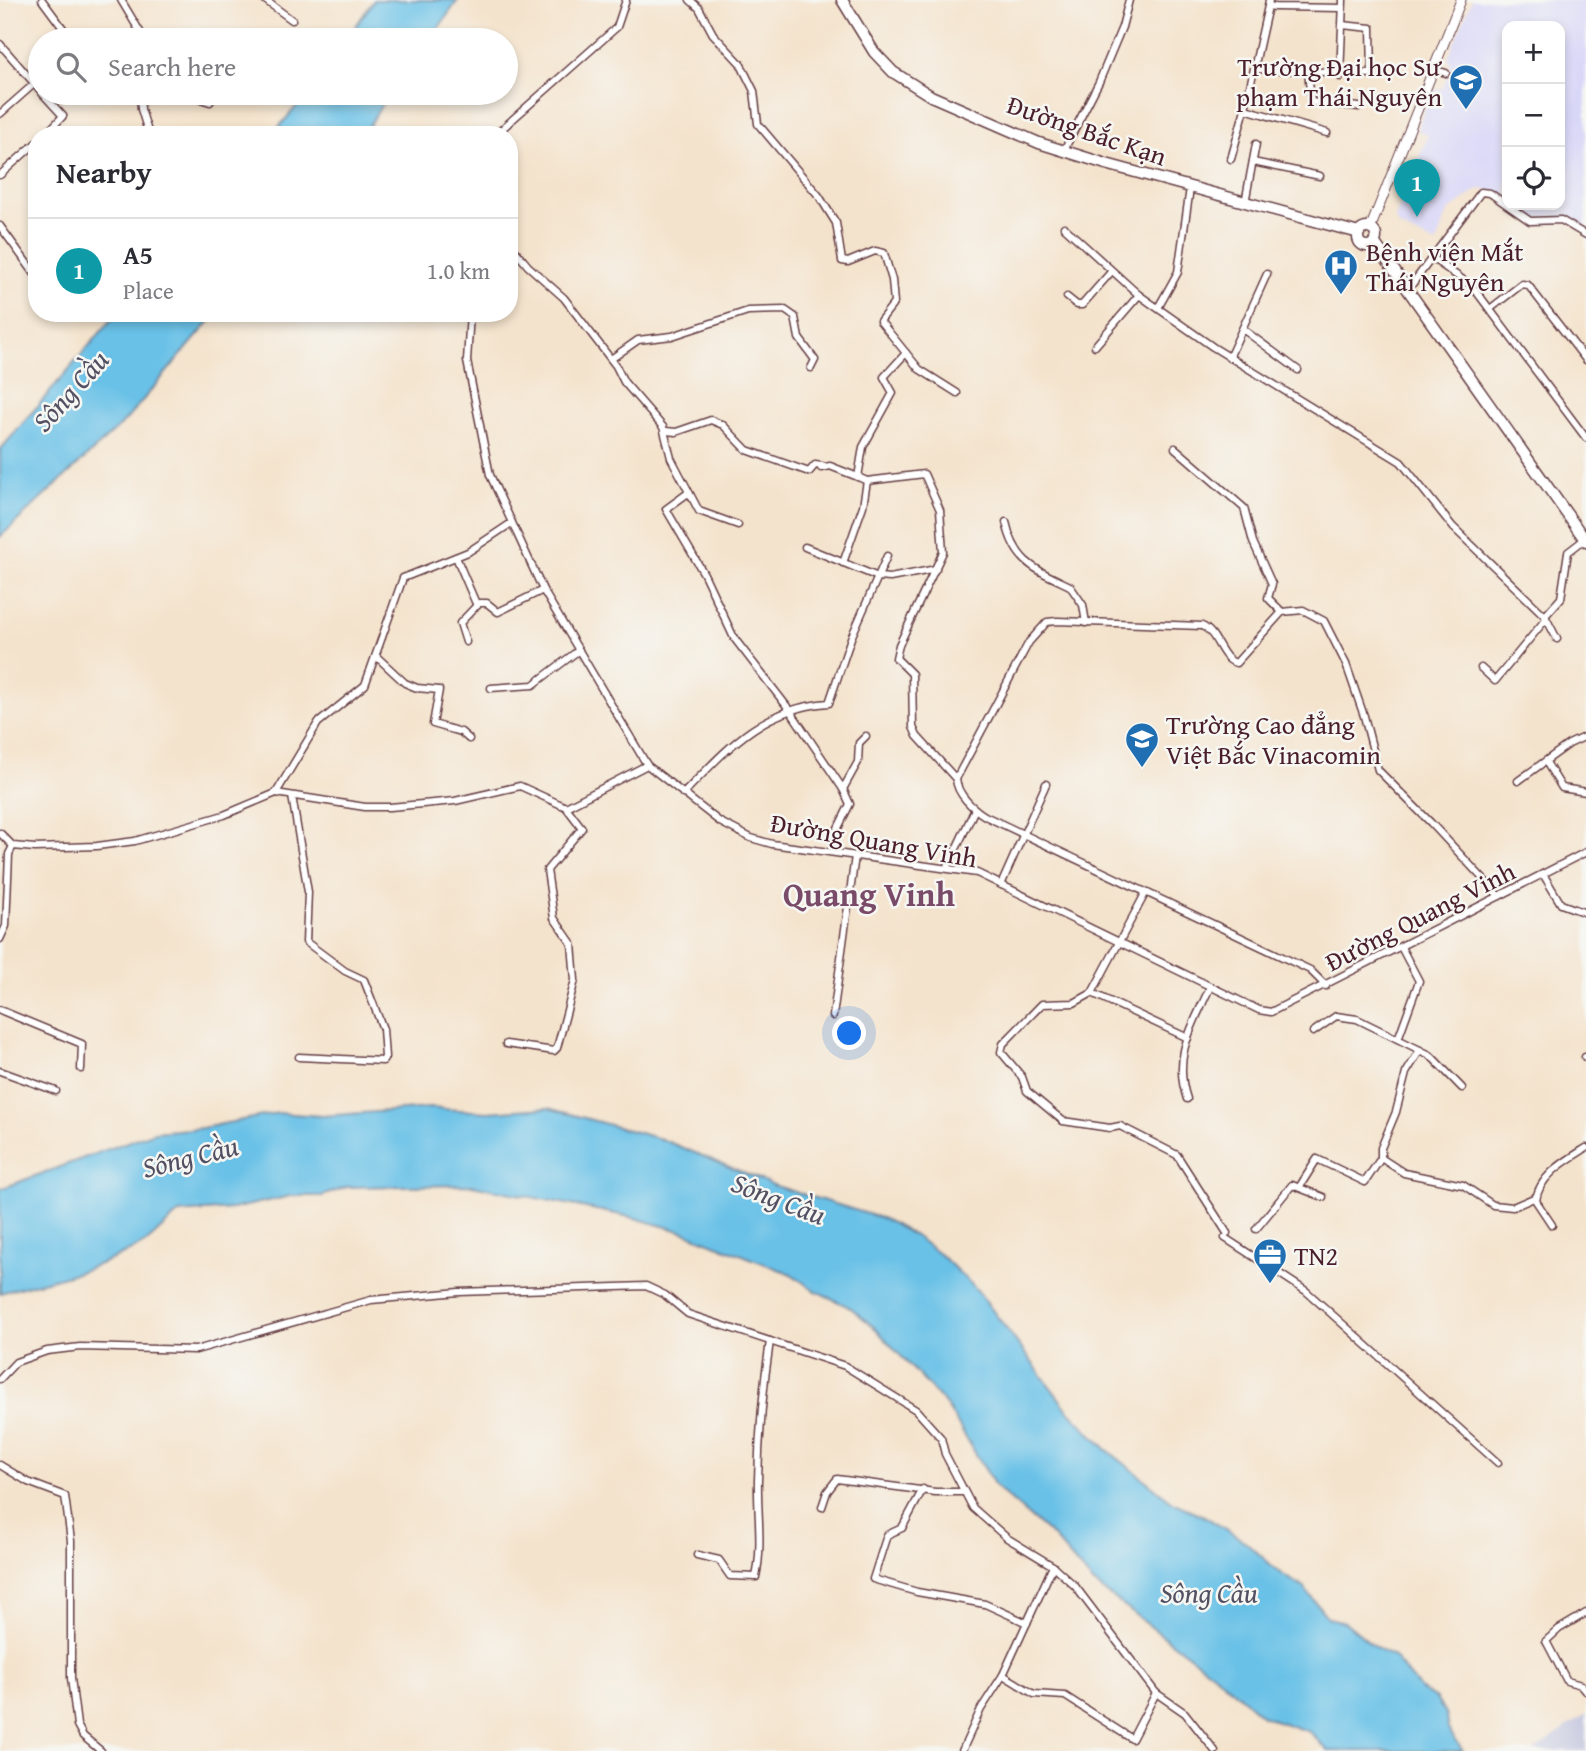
<!DOCTYPE html>
<html lang="en">
<head>
<meta charset="utf-8">
<style>
  body { margin:0; font-family:"Gentium Book Plus",serif; background:#f7f7f7; color:#2b2b33 }
  .controls { position:absolute; right:21px; top:21px; display:grid; overflow:hidden; border-radius:14px; box-shadow:0 4px 10px #0003 }
  .controls button { width:63px; height:63px; display:grid; place-items:center; padding:0; border:0; border-bottom:2px solid #e1e1e2; background:#fff; color:#2b2b33; font:35px sans-serif }
  .you { position:absolute; left:850px; top:1034px; width:24px; height:24px; margin:-18px; border:5px solid #fff; border-radius:50%; background:#1a73e8; box-shadow:0 0 0 10px #1a73e833 }
  .badge { display:grid; place-items:center; width:46px; height:46px; border-radius:50%; background:#d93025; color:#fff; font-size:23px; font-weight:700 }
  .pin { position:absolute; translate:-50% -58px; filter:drop-shadow(0 2px 4px #0008) }
  .pin::after { content:''; position:absolute; top:37px; width:24px; height:21px; background:inherit; clip-path:polygon(0 0,100% 0,50% 100%) }
  .list { margin:0; padding:0; list-style:none }
  h2 { display:flex; justify-content:space-between; align-items:center; height:91px; margin:0; padding:0 28px; font-size:30px }
  h2 small { font-size:23px; font-weight:400; color:#7c7c81 }
  .list li { display:grid; grid-template-columns:46px 1fr auto; gap:21px; align-items:center; box-sizing:border-box; height:105px; padding:0 28px; border-top:2px solid #e1e1e2 }
  .list b { display:block; font-size:26px; white-space:nowrap }
  .list p { margin:0; font-size:23px; white-space:nowrap; color:#7c7c81 }
  .list em { font-size:23px; font-style:normal; color:#7c7c81 }
  .icon { flex:none; width:38px; height:38px; fill:none; stroke:currentColor; stroke-width:2; stroke-linecap:round; stroke-linejoin:round }
  .map { position:relative; flex:none; width:1586px; height:1751px; overflow:hidden }
  .search { position:absolute; background:#fff; box-shadow:0 4px 10px #0003; left:28px; top:28px; width:490px; height:77px; display:flex; align-items:center; gap:18px; box-sizing:border-box; padding:0 24px; border-radius:38px; color:#7c7c81; font-size:26px }
  .panel { position:absolute; background:#fff; box-shadow:0 4px 10px #0003; left:28px; top:126px; width:490px; height:196px; border-radius:28px }
  .map>svg:first-child { display:block }
</style>
</head>
<body>
<div class="map">
<svg width="1586" height="1751" viewBox="0 0 1586 1751">
  <rect width="100%" height="100%" fill="#f6f6f2"/>
  <filter id="ink" filterUnits="userSpaceOnUse"><feTurbulence type="fractalNoise" baseFrequency=".0143" numOctaves="2"/><feDisplacementMap in="SourceGraphic" scale="14" xChannelSelector="R" yChannelSelector="G"/><feConvolveMatrix kernelMatrix="1 2 1 2 8 2 1 2 1" color-interpolation-filters="sRGB"/></filter>
  <filter id="wash" filterUnits="userSpaceOnUse"><feTurbulence type="fractalNoise" baseFrequency=".00686" numOctaves="4" result="noise"/><feDisplacementMap in="SourceGraphic" scale="28" xChannelSelector="R" yChannelSelector="G"/><feGaussianBlur stdDeviation="1.57" result="paint"/><feColorMatrix in="noise" values="0 0 0 0 0 0 0 0 0 0 0 0 0 0 0 0 0 1.4 0 .05"/><feComposite in="paint" operator="in"/></filter>
  <g filter="url(#wash)">
    <rect width="100%" height="100%" fill="#f4e3cc"/>
    <polygon fill="#d9d7f8" points="1472,0 1586,0 1586,228 1551,216 1534,220 1511,205 1560,205 1560,26 1507,26 1507,202 1488,190 1479,189 1448,212 1436,244 1400,227 1395,218 1428,135 1417,130 1431,92 1443,88 1451,67 1448,58"/>
    <polygon fill="#c0c2dd" points="1586,1714 1586,1751 1534,1751"/>
    <g fill="#69c1e7" stroke="#5a7089" stroke-width="2">
      <polygon points="374,0 458,0 430,40 346,40"/>
      <polygon points="308,93 389,93 363,135 272,135"/>
      <polygon points="117,313 217,313 125,421 0,537 0,450"/>
      <polygon points="430,1108 487,1112 548,1108 661,1139 776,1186 884,1219 915,1236 943,1257 977,1290 1068,1410 1106,1449 1174,1503 1204,1516 1246,1542 1280,1573 1304,1588 1328,1618 1345,1622 1374,1646 1393,1656 1421,1690 1436,1699 1445,1713 1448,1729 1463,1751 1328,1751 1310,1732 1262,1716 1224,1682 1093,1583 1053,1537 996,1487 946,1405 876,1329 851,1308 814,1290 791,1274 684,1232 631,1217 472,1185 347,1187 322,1196 291,1196 232,1209 179,1213 146,1243 113,1259 76,1273 0,1293 0,1189 154,1132 202,1128 278,1113 322,1116"/>
    </g>
  </g>
  <g filter="url(#ink)">
    <g fill="none" stroke-linecap="round" stroke-linejoin="round">
      <g stroke="#643c43" stroke-width="9">
        <g id="minor">
          <polyline points="42,0 68,35"/>
          <polyline points="121,0 142,35 142,40"/>
          <polyline points="265,0 292,20"/>
          <polyline points="690,0 699,8 713,34 740,63 754,91 758,124 819,196 836,223 842,261 848,262 875,251 884,253 892,280 894,303 880,321 906,353"/>
          <polyline points="1269,0 1268,6 1275,7 1342,8"/>
          <polyline points="1268,6 1245,109 1327,133"/>
          <polyline points="0,44 40,90"/>
          <polyline points="1255,69 1372,74 1371,28 1342,25"/>
          <polyline points="1433,69 1446,73"/>
          <polyline points="1308,71 1311,102 1359,107"/>
          <polyline points="1340,77 1343,0"/>
          <polyline points="42,93 63,116 45,135"/>
          <polyline points="140,93 141,109 149,135"/>
          <polyline points="180,93 210,102 215,93"/>
          <polyline points="0,114 34,84"/>
          <polyline points="495,135 617,27 626,0"/>
          <polyline points="1064,150 1099,82 1122,27 1129,0"/>
          <polyline points="1231,159 1245,109"/>
          <polyline points="1253,162 1320,176"/>
          <polyline points="0,175 37,142"/>
          <polyline points="1245,203 1256,144"/>
          <polyline points="0,226 37,277"/>
          <polyline points="1064,227 1139,295 1213,347 1401,462 1453,527 1545,616 1557,639"/>
          <polyline points="509,243 528,266 564,298 616,366 624,382 663,427 671,458 699,511 738,525"/>
          <polyline points="1432,258 1473,287 1586,438"/>
          <polyline points="1407,291 1481,192 1490,193 1530,221 1561,220 1586,235"/>
          <polyline points="1067,297 1077,305 1082,305 1111,272"/>
          <polyline points="1158,308 1178,272 1190,188"/>
          <polyline points="1490,309 1522,284 1528,285 1586,360"/>
          <polyline points="470,313 467,361 490,475 543,590 647,765 720,822 751,838 772,844 977,873 1259,1010 1271,1012 1586,852"/>
          <polyline points="1244,330 1298,370"/>
          <polyline points="1095,346 1139,295"/>
          <polyline points="1229,358 1267,274"/>
          <polyline points="611,359 638,340 672,336 748,311 785,310 795,317 799,338 815,360 811,368"/>
          <polyline points="666,431 676,432 711,420 723,425 747,450 809,472 815,465 822,466"/>
          <polyline points="1175,448 1244,508 1253,542 1272,584 1268,598 1282,612"/>
          <polyline points="821,468 830,466 858,477"/>
          <polyline points="688,493 666,509 704,574 734,638 789,709 843,789"/>
          <path d="M1006,522C1015,563 1035,569 1070,586L1083,605L1086,623"/>
          <polyline points="805,547 878,577 890,578 936,569"/>
          <polyline points="456,557 477,606"/>
          <polyline points="843,563 863,506 867,481"/>
          <polyline points="1545,616 1561,598 1568,552 1585,539"/>
          <polyline points="466,642 460,623 479,603 487,603 498,612 543,590"/>
          <polyline points="376,656 405,683 417,688 439,690 433,724 461,732 469,739"/>
          <polyline points="1481,668 1495,681 1546,619"/>
          <polyline points="491,688 533,685 579,650"/>
          <polyline points="1546,762 1562,788 1586,792"/>
          <polyline points="956,779 917,736 913,727 912,674 896,658 899,645 943,552 940,510 924,474 867,481 858,477 863,447 893,393 884,377 906,353 919,369 957,393"/>
          <polyline points="1518,781 1569,744 1586,736"/>
          <polyline points="276,793 365,807 390,807 455,801 520,786 566,807 647,765"/>
          <path d="M683,794C728,748 761,708 829,703L851,638L887,556"/>
          <polyline points="292,796 308,892 306,942 345,971 364,980 383,1029 385,1057 383,1061 299,1057"/>
          <polyline points="837,830 850,804 843,789 858,762 859,743 866,736"/>
          <polyline points="0,833 13,846 35,848 97,846 135,841 224,815 276,793 318,723 365,685 403,578 468,552 510,524"/>
          <polyline points="947,868 975,809"/>
          <polyline points="1543,874 1561,904 1586,913"/>
          <polyline points="1001,885 1046,784"/>
          <polyline points="1146,892 1092,993 1074,1003 1042,1004 1003,1044 1001,1052 1022,1077 1027,1091 1063,1121 1110,1128 1120,1126 1177,1155 1227,1233"/>
          <polyline points="0,939 6,926 9,854 13,846"/>
          <path d="M1326,986L1310,970L985,816C972,808 957,794 956,779L1029,642L1047,622L1057,621L1202,626C1218,633 1220,659 1236,663L1282,612L1303,610L1324,621L1346,664L1364,716L1378,770L1431,823L1499,896"/>
          <polyline points="1092,993 1188,1038"/>
          <polyline points="0,1010 82,1044 81,1069"/>
          <polyline points="833,1016 855,856"/>
          <polyline points="1313,1032 1336,1016 1357,1019 1430,1055 1462,1088"/>
          <polyline points="1398,1039 1419,981 1401,947"/>
          <polyline points="506,1044 554,1051 557,1048 575,980 572,944 554,918 547,870 582,828 566,807"/>
          <polyline points="1420,1050 1406,1073 1396,1112 1381,1148 1381,1158 1404,1173 1463,1185 1493,1205 1513,1207 1536,1197"/>
          <polyline points="1585,1057 1586,1057"/>
          <polyline points="0,1071 56,1091"/>
          <path d="M1187,1099C1172,1055 1193,1026 1210,987"/>
          <polyline points="1300,1186 1317,1159 1365,1182 1381,1158"/>
          <path d="M1552,1225L1536,1201C1538,1176 1567,1160 1586,1148"/>
          <polyline points="1256,1229 1292,1185 1323,1197"/>
          <polyline points="1225,1238 1306,1291 1498,1463"/>
          <polyline points="0,1379 16,1362 47,1351 80,1347 196,1350 371,1300 459,1292 646,1286 665,1295 688,1314 845,1366 916,1410 941,1438 945,1454 973,1508 1007,1538 1053,1566 1075,1586 1156,1693 1185,1713 1215,1751"/>
          <polyline points="0,1465 28,1482 65,1496 71,1541 71,1678 77,1725 83,1736 101,1751"/>
          <polyline points="923,1489 902,1528 887,1535 873,1579 917,1592 985,1604 1027,1623"/>
          <polyline points="822,1507 827,1492 837,1479 935,1492 963,1492"/>
          <path d="M697,1555L719,1560L730,1576L756,1577C763,1545 757,1512 758,1480C759,1434 763,1387 770,1341"/>
          <polyline points="1586,1613 1559,1629 1546,1641 1567,1681 1581,1685 1586,1691"/>
          <polyline points="1003,1675 1034,1694 1065,1696 1132,1739 1156,1693"/>
          <polyline points="962,1751 981,1709 1003,1675 1053,1566"/>
        </g>
      </g>
      <g stroke="#643c43" stroke-width="11">
        <polyline id="secondary" points="1370,229 1461,0"/>
      </g>
      <g stroke="#643c43" stroke-width="13">
        <g id="trunk">
          <polyline points="842,0 874,52 893,72 931,96 1039,143 1106,164 1359,233"/>
          <circle cx="1367" cy="237" r="9"/>
          <polyline points="1374,242 1586,541"/>
        </g>
      </g>
      <use href="#minor" stroke="#fff" stroke-width="6"/>
      <use href="#secondary" stroke="#fff" stroke-width="9"/>
      <use href="#trunk" stroke="#fff" stroke-width="10"/>
    </g>
  </g>
  <defs>
    <g id="university-pin" transform="scale(1.75)"><path d="M0 17L-7.5 6A9.5 9.5 0 1 1 7.5 6Z" fill="#1f6fb2" stroke="#f6f6f2"/><path d="M0-5L7-2L0 1L-7-2ZM-4 1L0 2.5L4 1V4Q0 6-4 4Z" fill="#fff"/></g>
    <g id="hospital-pin" transform="scale(1.75)"><path d="M0 17L-7.5 6A9.5 9.5 0 1 1 7.5 6Z" fill="#1f6fb2" stroke="#f6f6f2"/><path d="M-5-5h3v3.5h4V-5h3V5h-3V1.5h-4V5h-3Z" fill="#fff"/></g>
    <g id="office-pin" transform="scale(1.75)"><path d="M0 17L-7.5 6A9.5 9.5 0 1 1 7.5 6Z" fill="#1f6fb2" stroke="#f6f6f2"/><path d="M-6-3h4V-5.5h4V-3h4V5H-6ZM-1-4.5V-3h2v-1.5ZM-6 0V1H6V0Z" fill="#fff"/></g>
  </defs>
  <g fill-rule="evenodd">
    <use href="#university-pin" x="1466" y="81"/>
    <use href="#hospital-pin" x="1341" y="266"/>
    <use href="#university-pin" x="1142" y="739"/>
    <use href="#office-pin" x="1270" y="1255"/>
  </g>
  <g text-anchor="middle" dominant-baseline="central" stroke-width="5" stroke-linejoin="round" paint-order="stroke">
    <g font-size="26" fill="#4a1f2b" stroke="#f6f6f2" text-anchor="start">
      <text x="1442" y="66" text-anchor="end">Trường Đại học Sư<tspan x="1442" dy="30">phạm Thái Nguyên</tspan></text>
      <text x="1366" y="251">Bệnh viện Mắt<tspan x="1366" dy="30">Thái Nguyên</tspan></text>
      <text x="1166" y="724">Trường Cao đẳng<tspan x="1166" dy="30">Việt Bắc Vinacomin</tspan></text>
      <text x="1294" y="1255">TN2</text>
    </g>
    <g font-size="26" fill="#4a1f2b" stroke="#f6f6f2">
      <text transform="translate(1087 130) rotate(19)">Đường Bắc Kạn</text>
      <text transform="translate(874 840) rotate(10)">Đường Quang Vinh</text>
      <text transform="translate(1420 916) rotate(-27)">Đường Quang Vinh</text>
    </g>
    <g font-size="28" font-style="italic" fill="#535063" stroke="#f6f6f2">
      <text transform="translate(70 390) rotate(-48)">Sông Cầu</text>
      <text transform="translate(190 1156) rotate(-14)">Sông Cầu</text>
      <text transform="translate(779 1198) rotate(21)">Sông Cầu</text>
      <text x="1209" y="1592">Sông Cầu</text>
    </g>
    <g font-size="33" font-weight="bold" fill="#794b69" stroke="#f6f6f2">
      <text x="869" y="894">Quang Vinh</text>
    </g>
  </g>
</svg>
<div class="controls">
<button>+</button>
<button>−</button>
<button><svg class="icon" aria-label="locate" viewBox="0 0 24 24"><circle cx="12" cy="12" r="6"/><path d="M12 2v4M12 18v4M2 12h4M18 12h4"/></svg></button>
</div>
<div class="you"></div>
<div class="pin badge" style="left:1417px;top:217px;background:#0f9aa8">1</div>
<div class="search"><svg class="icon" aria-label="search" viewBox="0 0 24 24"><circle cx="10" cy="10" r="6"/><path d="M15 15l6 6"/></svg>Search here</div>
<section class="panel">
<h2>Nearby<small></small></h2>
<ul class="list">
<li><span class="badge" style="background:#0f9aa8">1</span><div><b>A5</b><p>Place</p></div><em>1.0 km</em></li>
</ul>
</section>
</div>
</body>
</html>
